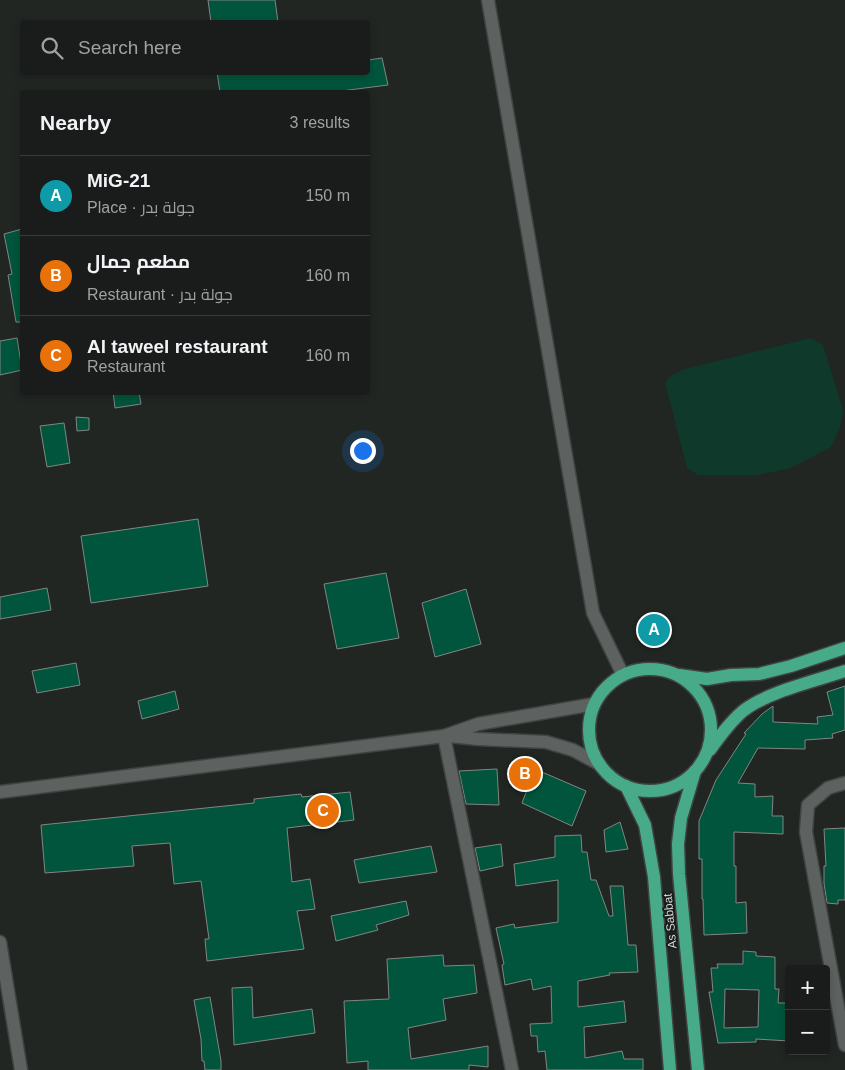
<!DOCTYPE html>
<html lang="en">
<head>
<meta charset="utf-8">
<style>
  body { margin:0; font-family:Arial,Cairo,sans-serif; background:#222523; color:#f1f3f6 }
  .controls { position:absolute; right:15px; bottom:15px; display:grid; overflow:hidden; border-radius:5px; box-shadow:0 2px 8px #0003 }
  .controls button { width:45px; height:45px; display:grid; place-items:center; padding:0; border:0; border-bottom:1px solid #373a39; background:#191c1a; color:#f1f3f6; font:25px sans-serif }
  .you { position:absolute; left:362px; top:450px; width:18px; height:18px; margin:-12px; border:4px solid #fff; border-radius:50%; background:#1a73e8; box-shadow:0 0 0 8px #1a73e833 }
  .badge { display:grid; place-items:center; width:32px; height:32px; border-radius:50%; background:#db99f5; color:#fff; font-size:16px; font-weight:700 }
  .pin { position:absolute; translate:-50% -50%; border:2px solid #fff; box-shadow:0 1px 5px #0006 }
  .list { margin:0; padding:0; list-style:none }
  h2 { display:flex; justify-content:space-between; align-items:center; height:65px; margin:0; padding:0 20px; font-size:21px }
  h2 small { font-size:16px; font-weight:400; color:#9fa1a2 }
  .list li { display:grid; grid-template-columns:32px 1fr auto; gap:15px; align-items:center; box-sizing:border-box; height:80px; padding:0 20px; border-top:1px solid #373a39 }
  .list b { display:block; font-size:19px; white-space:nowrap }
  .list p { margin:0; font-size:16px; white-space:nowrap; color:#9fa1a2 }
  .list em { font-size:16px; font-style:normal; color:#9fa1a2 }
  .icon { flex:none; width:28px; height:28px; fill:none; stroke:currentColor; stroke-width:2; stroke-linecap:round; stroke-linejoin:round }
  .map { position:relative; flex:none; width:845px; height:1070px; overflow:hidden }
  .search { position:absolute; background:#191c1a; box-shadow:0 2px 8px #0003; left:20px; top:20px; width:350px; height:55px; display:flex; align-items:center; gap:12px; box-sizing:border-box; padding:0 18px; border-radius:5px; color:#9fa1a2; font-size:19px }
  .panel { position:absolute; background:#191c1a; box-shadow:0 2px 8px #0003; left:20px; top:90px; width:350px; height:305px; border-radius:5px }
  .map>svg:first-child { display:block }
</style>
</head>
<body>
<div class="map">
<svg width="845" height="1070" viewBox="0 0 845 1070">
  <rect width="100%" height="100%" fill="#212623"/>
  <polygon fill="#0f392a" points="811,338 823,345 843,410 840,428 831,447 791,468 758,475 698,475 687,468 665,382 672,375 685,369"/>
  <g fill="#00553c" stroke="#808683" fill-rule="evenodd">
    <polygon points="208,0 275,0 278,22 211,22"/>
    <polygon points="382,58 388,85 333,92 220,92 217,72 368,72 368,60"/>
    <polygon points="22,229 22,322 16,322 8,275 12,274 4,234"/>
    <polygon points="17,338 22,370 0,375 0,341"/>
    <polygon points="113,392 139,392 141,404 115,408"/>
    <polygon points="76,417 89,418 89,430 77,431"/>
    <polygon points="64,423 70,463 47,467 40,426"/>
    <polygon points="198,519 208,586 91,603 81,536"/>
    <polygon points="386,573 399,638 337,649 324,584"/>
    <polygon points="47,588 51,610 0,619 0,597"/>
    <polygon points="466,589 481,644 435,657 422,603"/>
    <polygon points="76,663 80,685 37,693 32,671"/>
    <polygon points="845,686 845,730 832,734 833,738 805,740 805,749 758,748 738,783 755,784 755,797 773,796 772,816 783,816 783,834 734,832 734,866 736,866 736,903 746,902 747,933 704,935 703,899 702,899 702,859 699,859 699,821 716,780 746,734 744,733 762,714 773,706 773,722 818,724 817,717 833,715 827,692"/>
    <polygon points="175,691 179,709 142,719 138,701"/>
    <polygon points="497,769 499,805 466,804 459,771"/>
    <polygon points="535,769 586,791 572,826 522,803"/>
    <polygon points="350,792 354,820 287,828 292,882 310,879 315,909 297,911 304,949 207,961 205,939 209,939 201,881 174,884 170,843 132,846 134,866 45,873 41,825 254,803 254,799 301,794 302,797"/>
    <polygon points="620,822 628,849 606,852 604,830"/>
    <polygon points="845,828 845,900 838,900 838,904 827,903 824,883 824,866 826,866 824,829"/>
    <polygon points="581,835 582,852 587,852 591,880 596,880 609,916 613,916 610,886 623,886 628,945 636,945 638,972 609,973 610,975 578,981 578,1007 624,1001 626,1022 584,1027 585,1058 622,1051 624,1059 643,1059 643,1070 547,1070 545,1051 538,1052 537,1036 531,1036 530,1024 552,1023 551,986 533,990 531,979 505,985 502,965 504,964 496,928 514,924 515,928 558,922 558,880 516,886 514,864 555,857 555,836"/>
    <polygon points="501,844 503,866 480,871 475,848"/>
    <polygon points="431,846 437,872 359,883 354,860"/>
    <polygon points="406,901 409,915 376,925 378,930 336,941 331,916"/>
    <path d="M743,951L756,952V956L775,957V989H779L778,1003H789V1041L756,1039V1042L718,1043L709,992H713L711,968H718L717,964H743ZM725,989L759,990L758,1027L724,1028Z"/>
    <polygon points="443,955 444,966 474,965 477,993 443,999 446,1020 408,1028 411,1059 488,1046 488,1067 469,1065 469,1070 368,1070 368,1061 347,1063 344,1001 389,999 387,959"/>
    <polygon points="252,987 253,1018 312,1009 315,1033 234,1045 232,988"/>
    <polygon points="210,997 221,1061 221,1070 205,1070 204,1061 202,1061 201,1039 194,1000"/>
  </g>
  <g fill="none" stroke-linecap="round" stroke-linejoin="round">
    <g stroke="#3f4341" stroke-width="15">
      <g id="street">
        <polyline points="488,0 593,613 623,675"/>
        <polyline points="444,736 512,1070"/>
        <polyline points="845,783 828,788 808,805 806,832 845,1045"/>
        <polyline points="0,942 21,1070"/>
      </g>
    </g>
    <g stroke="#3f4341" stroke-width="15">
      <g id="secondary">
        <polyline points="449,736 478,739 546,742 573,750 599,764"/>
        <polyline points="0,792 444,736 478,724 594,704"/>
      </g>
    </g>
    <g stroke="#3f4341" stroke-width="15">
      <g id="primary">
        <circle cx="650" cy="730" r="61"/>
        <polyline points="679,675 707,679 731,675 759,674 791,666 845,648"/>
        <path d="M710,750C720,736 730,722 743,711C767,692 815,681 845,671"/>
        <polyline points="695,771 681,818 678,844 679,874 698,1070"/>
        <polyline points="626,786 645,825 654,877 670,1070"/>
      </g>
    </g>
    <use href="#street" stroke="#5d6260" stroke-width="12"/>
    <use href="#secondary" stroke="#5d6260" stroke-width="12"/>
    <use href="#primary" stroke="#47ab8a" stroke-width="12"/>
  </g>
  <g text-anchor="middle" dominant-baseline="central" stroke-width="4" stroke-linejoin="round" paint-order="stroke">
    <g font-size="12" fill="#d5d8d6" stroke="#181c1a">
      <text transform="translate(670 921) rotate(-95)">As Sabbat</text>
    </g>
  </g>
</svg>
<div class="controls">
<button>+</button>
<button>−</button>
</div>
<div class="you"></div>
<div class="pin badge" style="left:654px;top:630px;background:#0f9aa8">A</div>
<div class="pin badge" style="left:525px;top:774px;background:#e8710a">B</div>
<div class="pin badge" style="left:323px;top:811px;background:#e8710a">C</div>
<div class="search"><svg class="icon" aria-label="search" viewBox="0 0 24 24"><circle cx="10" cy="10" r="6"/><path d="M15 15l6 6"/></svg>Search here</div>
<section class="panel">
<h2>Nearby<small>3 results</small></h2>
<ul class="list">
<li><span class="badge" style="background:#0f9aa8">A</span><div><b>MiG-21</b><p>Place · جولة بدر</p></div><em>150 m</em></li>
<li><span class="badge" style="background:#e8710a">B</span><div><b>مطعم جمال</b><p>Restaurant · جولة بدر</p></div><em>160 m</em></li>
<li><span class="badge" style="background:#e8710a">C</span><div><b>Al taweel restaurant</b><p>Restaurant</p></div><em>160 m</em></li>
</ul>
</section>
</div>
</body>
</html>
